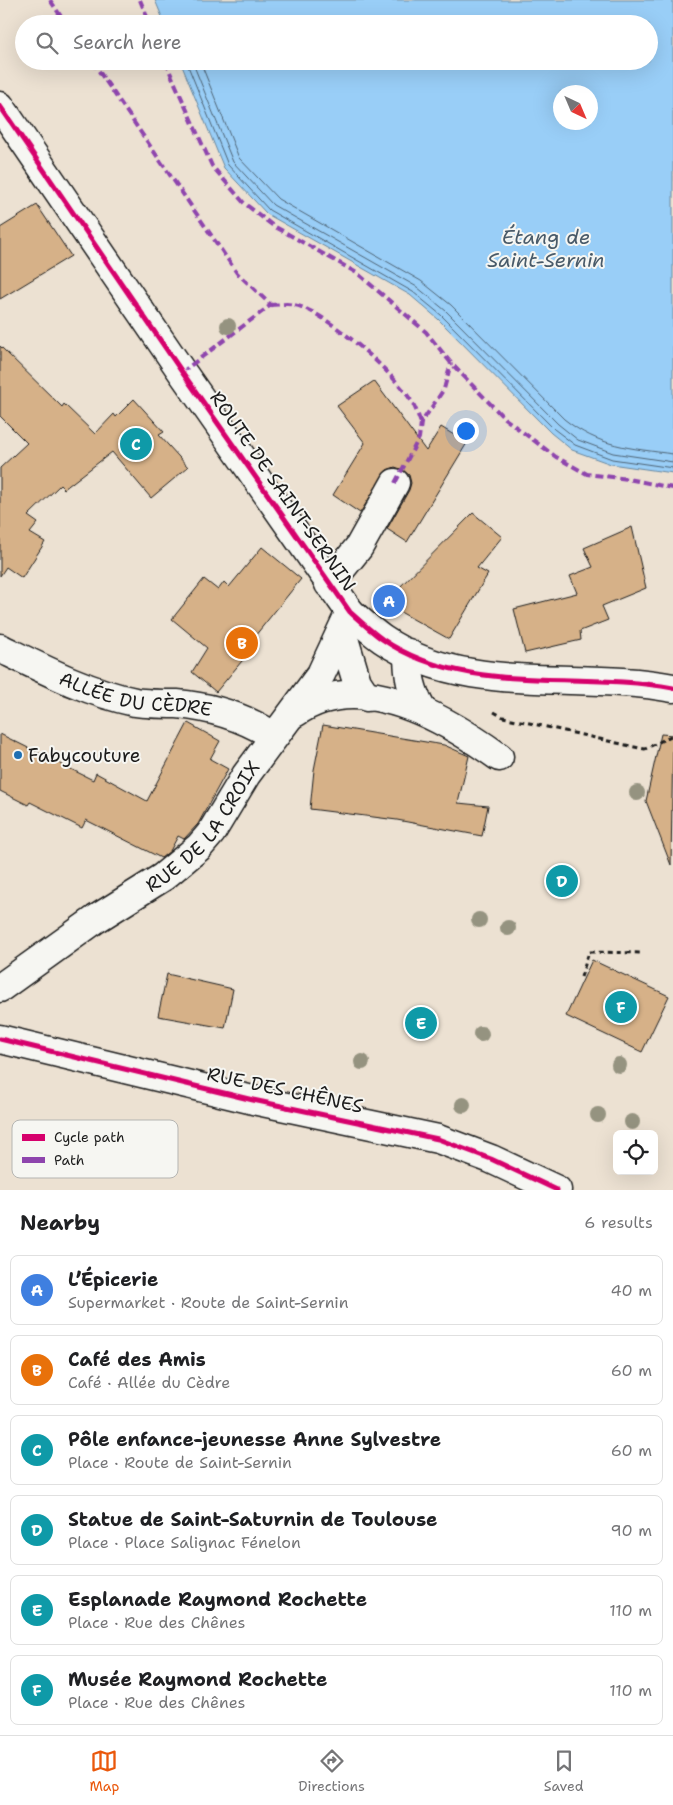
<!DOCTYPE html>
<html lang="en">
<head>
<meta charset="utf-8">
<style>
  body { margin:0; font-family:"Shantell Sans",sans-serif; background:#f2f2f2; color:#202124 }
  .controls { position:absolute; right:15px; bottom:15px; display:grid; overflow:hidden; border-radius:8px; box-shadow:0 5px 20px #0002 }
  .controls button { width:45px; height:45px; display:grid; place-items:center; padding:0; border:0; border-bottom:1px solid #e0e0e0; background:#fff; color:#202124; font:25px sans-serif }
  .compass { position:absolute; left:553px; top:85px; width:45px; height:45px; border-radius:50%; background:#fff; box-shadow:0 5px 20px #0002; rotate:136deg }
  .you { position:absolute; left:465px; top:430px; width:18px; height:18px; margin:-12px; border:4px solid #fff; border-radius:50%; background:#1a73e8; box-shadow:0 0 0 8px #1a73e833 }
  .badge { display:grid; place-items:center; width:32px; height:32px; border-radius:50%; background:#ea580c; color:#fff; font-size:16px; font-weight:700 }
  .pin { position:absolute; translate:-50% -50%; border:2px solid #fff; box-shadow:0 1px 5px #0006 }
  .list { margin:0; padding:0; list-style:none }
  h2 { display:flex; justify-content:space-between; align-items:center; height:65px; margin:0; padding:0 20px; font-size:21px }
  h2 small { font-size:16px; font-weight:400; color:#757577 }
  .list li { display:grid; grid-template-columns:32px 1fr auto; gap:15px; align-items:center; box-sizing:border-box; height:70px; margin:0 10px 10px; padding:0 10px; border:1px solid #e0e0e0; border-radius:8px }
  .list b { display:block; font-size:19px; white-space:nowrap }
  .list p { margin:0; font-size:16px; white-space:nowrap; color:#757577 }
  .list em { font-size:16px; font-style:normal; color:#757577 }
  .icon { flex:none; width:28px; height:28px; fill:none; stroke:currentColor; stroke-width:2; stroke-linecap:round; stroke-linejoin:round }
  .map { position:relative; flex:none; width:673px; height:1190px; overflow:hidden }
  .search { position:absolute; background:#fff; box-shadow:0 5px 20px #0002; left:15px; right:15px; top:15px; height:55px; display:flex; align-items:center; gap:12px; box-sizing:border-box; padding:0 18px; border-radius:28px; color:#757577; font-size:19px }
  .sheet { height:545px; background:#fff }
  nav { display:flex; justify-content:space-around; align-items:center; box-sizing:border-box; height:70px; border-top:1px solid #e0e0e0; background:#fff; font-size:14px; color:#757577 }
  nav a { display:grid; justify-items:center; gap:2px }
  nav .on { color:#ea580c }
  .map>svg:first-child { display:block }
</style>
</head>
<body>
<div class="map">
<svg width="673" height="1190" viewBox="0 0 673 1190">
  <rect width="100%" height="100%" fill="#ece1d2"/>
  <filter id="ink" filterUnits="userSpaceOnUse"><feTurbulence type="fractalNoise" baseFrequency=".02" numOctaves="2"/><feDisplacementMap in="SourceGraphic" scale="10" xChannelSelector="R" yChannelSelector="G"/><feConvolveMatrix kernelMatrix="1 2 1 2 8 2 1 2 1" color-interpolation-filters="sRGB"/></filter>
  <g filter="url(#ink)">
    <path fill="#99cef7" stroke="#67879f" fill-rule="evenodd" d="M155,0H673V473L611,464L572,450L551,433L438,319L410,295L267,214L224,168L180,61H649V24H165ZM560,92H590V122H560Z"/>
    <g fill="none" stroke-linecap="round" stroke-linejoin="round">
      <g stroke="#4e6374" stroke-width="1">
        <polyline points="186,61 228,165 269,210 413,292 441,315 554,429 575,445 612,459 673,468"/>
        <polyline points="192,61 233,162 273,205 417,287 446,311 558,424 578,440 613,453 673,462"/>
        <path d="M200,61L239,158L278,199L421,281L451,305L564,419C599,447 630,448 673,454"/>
      </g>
    </g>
    <g fill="#d6b188" stroke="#1c1c1c">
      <polygon points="37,205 71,256 0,299 0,228"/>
      <polygon points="0,346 62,407 64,404 95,434 114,414 116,417 134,399 164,432 159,435 188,467 151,498 112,452 64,489 60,485 28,516 38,523 30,533 45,542 22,578 6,567 0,576 0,468 27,443 0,416"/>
      <polygon points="374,381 426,451 441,427 467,443 407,542 387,529 409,490 411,483 409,475 403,470 395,467 387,470 360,513 333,495 365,443 337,406"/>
      <polygon points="473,513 502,537 477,568 488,574 449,639 384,603"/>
      <polygon points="632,527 646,588 602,606 608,620 580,631 581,640 525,653 514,609 577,593 570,576 593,567 584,548"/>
      <polygon points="262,547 301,579 242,652 247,655 216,692 192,672 207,648 172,619 204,579 218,590 224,582 229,587"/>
      <polygon points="188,723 220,741 210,759 228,769 198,824 184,839 178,836 170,851 161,858 86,820 82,828 30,802 28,805 0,791 0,734 93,780 96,773 147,801"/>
      <polygon points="323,725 444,745 469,756 458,803 488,806 482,836 397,820 310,809 314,770"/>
      <polygon points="661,734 673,735 671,865 646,801"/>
      <polygon points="592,960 669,996 642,1052 566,1016"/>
      <polygon points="167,974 233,989 225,1028 158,1016"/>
    </g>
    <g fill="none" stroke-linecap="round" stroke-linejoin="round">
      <g stroke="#1c1c1c" stroke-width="31">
        <g id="minor">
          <path d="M0,106L182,372L350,612C360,621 371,631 382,639C466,697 579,670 673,688"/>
          <polyline points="329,584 359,547 395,483"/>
          <polyline points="342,632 357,682 367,697"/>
          <path id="s1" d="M0,648C43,669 87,692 135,702C148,704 163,704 177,704C212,707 244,717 274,736"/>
          <path d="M408,653C408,675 411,691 422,710"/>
          <path d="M295,713C359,667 445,718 499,757"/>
          <path id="s2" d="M0,988L96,919L163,877L199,847L211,833L246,775L321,674L350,612"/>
          <polyline points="0,1039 253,1100 438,1139 491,1159 557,1190"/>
        </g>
      </g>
      <g stroke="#1c1c1c" stroke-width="3" stroke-dasharray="5 4" stroke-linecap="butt">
        <polyline points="494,712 503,717 639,748 645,749 673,735"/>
        <polyline points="581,977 589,952 642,953"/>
      </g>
      <use href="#minor" stroke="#f6f6f2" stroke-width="28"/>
      <g stroke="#8e44ad" stroke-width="4" stroke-dasharray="8 4" stroke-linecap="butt">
        <polyline points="50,0 66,24"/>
        <polyline points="140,0 150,24"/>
        <polyline points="92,61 237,273 271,305 182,372"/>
        <polyline points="165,61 212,166 244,203 272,225 357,273 426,332 451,363 504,418 556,457 587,474 628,479 673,488"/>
        <path d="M271,305C278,305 287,303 294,305C325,310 396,375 412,402C416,408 418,416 421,423"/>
        <polyline points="395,483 419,438 421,423 444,389 451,363"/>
      </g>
      <g stroke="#f6f6f2" stroke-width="8">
        <g id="cycleway">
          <path d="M0,106L182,372L350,612C360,621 371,631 382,639C466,697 579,670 673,688"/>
          <polyline points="0,1039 253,1100 438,1139 491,1159 557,1190"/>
        </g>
      </g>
      <use href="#cycleway" stroke="#d6006c" stroke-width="5"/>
    </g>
    <g fill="#959380">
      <circle cx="228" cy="326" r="8"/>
      <circle cx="637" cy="793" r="8"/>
      <circle cx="479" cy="920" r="8"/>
      <circle cx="508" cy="928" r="8"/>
      <circle cx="481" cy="1034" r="8"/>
      <circle cx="362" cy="1062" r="8"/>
      <circle cx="619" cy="1065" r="8"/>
      <circle cx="463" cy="1105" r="8"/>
      <circle cx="598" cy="1115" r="8"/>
      <circle cx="632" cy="1122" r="8"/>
    </g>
  </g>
  <circle fill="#1f6fb2" stroke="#f6f6f2" stroke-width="2" cx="18" cy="755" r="5"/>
  <g text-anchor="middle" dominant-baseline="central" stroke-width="4" stroke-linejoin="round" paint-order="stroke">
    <g font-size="19" fill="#1c1c1c" stroke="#f6f6f2">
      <text transform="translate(283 491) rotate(55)">ROUTE DE SAINT-SERNIN</text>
      <text stroke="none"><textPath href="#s1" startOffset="145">ALLÉE DU CÈDRE</textPath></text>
      <text stroke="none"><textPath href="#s2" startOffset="262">RUE DE LA CROIX</textPath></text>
      <text transform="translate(285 1090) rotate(12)">RUE DES CHÊNES</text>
    </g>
    <g font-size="19" fill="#1c1c1c" stroke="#f6f6f2" text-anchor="start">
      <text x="28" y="755">Fabycouture</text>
    </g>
    <g font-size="20" font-style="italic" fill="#485a69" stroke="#f6f6f2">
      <text x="546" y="237">Étang de<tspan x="546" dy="23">Saint-Sernin</tspan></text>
    </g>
  </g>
  <rect x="12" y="1120" width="166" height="58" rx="8" fill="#f6f6f2" stroke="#b5b5b2" stroke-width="1"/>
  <rect x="22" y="1134" width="23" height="7" fill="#d6006c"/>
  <rect x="22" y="1157" width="23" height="6" fill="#8e44ad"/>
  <g font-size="14" fill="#1c1c1c">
    <text x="54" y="1142">Cycle path</text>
    <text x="54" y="1165">Path</text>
  </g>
</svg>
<div class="controls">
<button><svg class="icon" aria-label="locate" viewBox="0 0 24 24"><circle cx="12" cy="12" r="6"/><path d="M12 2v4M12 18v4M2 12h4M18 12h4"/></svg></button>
</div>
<svg class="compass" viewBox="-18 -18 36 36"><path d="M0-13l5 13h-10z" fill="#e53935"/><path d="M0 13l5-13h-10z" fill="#757577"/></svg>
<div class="you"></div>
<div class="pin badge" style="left:389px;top:601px;background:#3f7fe0">A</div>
<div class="pin badge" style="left:242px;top:643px;background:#e8710a">B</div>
<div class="pin badge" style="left:136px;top:444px;background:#0f9aa8">C</div>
<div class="pin badge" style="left:562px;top:881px;background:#0f9aa8">D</div>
<div class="pin badge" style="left:421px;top:1023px;background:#0f9aa8">E</div>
<div class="pin badge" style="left:621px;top:1007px;background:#0f9aa8">F</div>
<div class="search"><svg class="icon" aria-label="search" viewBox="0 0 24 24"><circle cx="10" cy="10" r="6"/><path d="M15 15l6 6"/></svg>Search here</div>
</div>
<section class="sheet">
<h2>Nearby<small>6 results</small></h2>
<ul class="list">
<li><span class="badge" style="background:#3f7fe0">A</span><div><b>L’Épicerie</b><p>Supermarket · Route de Saint-Sernin</p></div><em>40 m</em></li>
<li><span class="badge" style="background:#e8710a">B</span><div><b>Café des Amis</b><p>Café · Allée du Cèdre</p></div><em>60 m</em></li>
<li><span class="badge" style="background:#0f9aa8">C</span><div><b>Pôle enfance-jeunesse Anne Sylvestre</b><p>Place · Route de Saint-Sernin</p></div><em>60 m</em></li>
<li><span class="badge" style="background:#0f9aa8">D</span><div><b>Statue de Saint-Saturnin de Toulouse</b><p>Place · Place Salignac Fénelon</p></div><em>90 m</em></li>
<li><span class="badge" style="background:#0f9aa8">E</span><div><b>Esplanade Raymond Rochette</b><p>Place · Rue des Chênes</p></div><em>110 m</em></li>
<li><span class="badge" style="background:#0f9aa8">F</span><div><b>Musée Raymond Rochette</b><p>Place · Rue des Chênes</p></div><em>110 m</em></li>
</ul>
</section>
<nav>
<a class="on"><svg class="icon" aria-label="map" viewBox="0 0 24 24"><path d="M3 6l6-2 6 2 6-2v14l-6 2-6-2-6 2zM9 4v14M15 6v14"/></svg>Map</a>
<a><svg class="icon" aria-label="directions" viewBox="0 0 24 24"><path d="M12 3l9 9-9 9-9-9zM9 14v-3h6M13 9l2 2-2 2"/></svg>Directions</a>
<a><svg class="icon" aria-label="saved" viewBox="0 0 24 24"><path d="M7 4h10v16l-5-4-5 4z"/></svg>Saved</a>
</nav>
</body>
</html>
